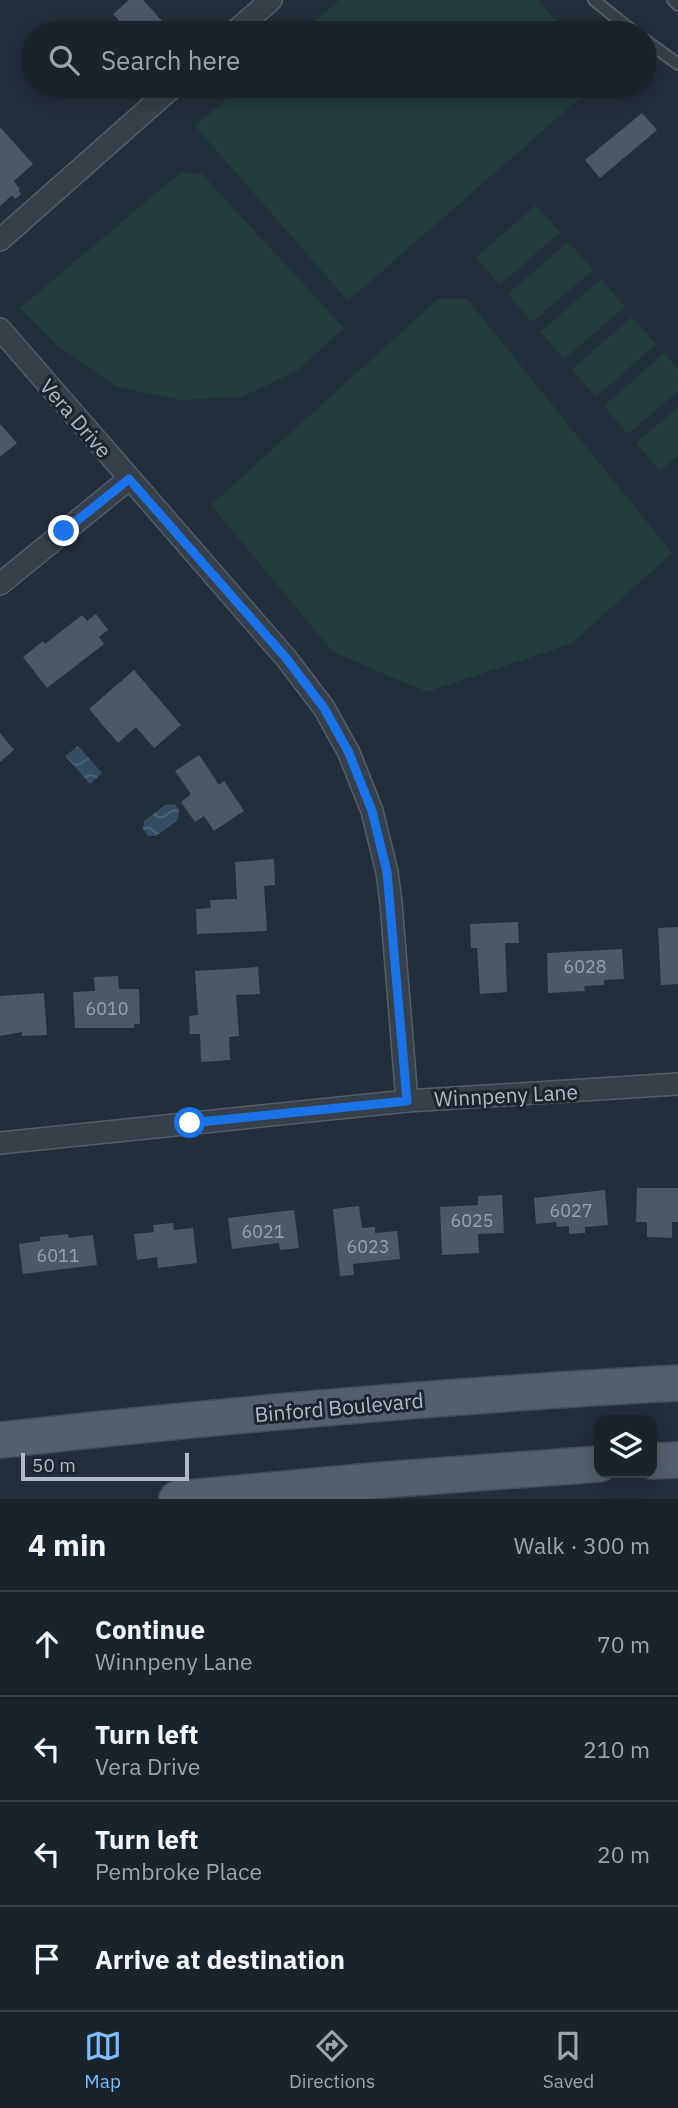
<!DOCTYPE html>
<html lang="en">
<head>
<meta charset="utf-8">
<style>
  body { margin:0; font-family:"IBM Plex Sans",sans-serif; background:#222b34; color:#f1f3f6 }
  .controls { position:absolute; right:21px; bottom:21px; display:grid; overflow:hidden; border-radius:14px; box-shadow:0 4px 18px #0003 }
  .controls button { width:63px; height:63px; display:grid; place-items:center; padding:0; border:0; border-bottom:2px solid #374048; background:#19232c; color:#f1f3f6; font:35px sans-serif }
  .scale { position:absolute; left:21px; bottom:18px; width:168px; box-sizing:border-box; padding-left:7px; border:4px solid #b0bbc7; border-top:0; font-size:19px; line-height:24px; white-space:nowrap; color:#b0bbc7; -webkit-text-stroke:5px #1a2530; paint-order:stroke }
  .stop { position:absolute; width:21px; height:21px; margin:-16px; border:5px solid #1a73e8; border-radius:50%; background:#fff }
  .stop.end { background:#1a73e8; border-color:#fff; box-shadow:0 2px 7px #0008 }
  .list { margin:0; padding:0; list-style:none }
  h2 { display:flex; justify-content:space-between; align-items:center; height:91px; margin:0; padding:0 28px; font-size:30px }
  h2 small { font-size:23px; font-weight:400; color:#9fa4a9 }
  .list li { display:grid; grid-template-columns:46px 1fr auto; gap:21px; align-items:center; box-sizing:border-box; height:105px; padding:0 28px; border-top:2px solid #374048 }
  .list b { display:block; font-size:26px; white-space:nowrap }
  .list p { margin:0; font-size:23px; white-space:nowrap; color:#9fa4a9 }
  .list em { font-size:23px; font-style:normal; color:#9fa4a9 }
  .icon { flex:none; width:38px; height:38px; fill:none; stroke:currentColor; stroke-width:2; stroke-linecap:round; stroke-linejoin:round }
  .map { position:relative; flex:none; width:678px; height:1499px; overflow:hidden }
  .search { position:absolute; background:#19232c; box-shadow:0 4px 18px #0003; left:21px; right:21px; top:21px; height:77px; display:flex; align-items:center; gap:18px; box-sizing:border-box; padding:0 24px; border-radius:38px; color:#9fa4a9; font-size:26px }
  .sheet { height:511px; background:#19232c }
  nav { display:flex; justify-content:space-around; align-items:center; box-sizing:border-box; height:98px; border-top:2px solid #374048; background:#19232c; font-size:19px; color:#9fa4a9 }
  nav a { display:grid; justify-items:center; gap:4px }
  nav .on { color:#80bdfc }
  .map>svg:first-child { display:block }
</style>
</head>
<body>
<div class="map">
<svg width="678" height="1499" viewBox="0 0 678 1499">
  <defs>
    <pattern id="water-waves" width="16" height="10" patternUnits="userSpaceOnUse" patternTransform="scale(1.75)"><rect width="16" height="10" fill="#344d63"/><path d="M0 5q4-4 8 0t8 0" fill="none" stroke="#4f6578"/></pattern>
  </defs>
  <rect width="100%" height="100%" fill="#212f3b"/>
  <g fill="#233c3c">
    <polygon points="339,0 538,0 567,33 301,33"/>
    <polygon points="241,86 594,86 348,301 195,126"/>
    <polygon points="181,172 202,174 344,328 297,371 241,397 179,400 117,387 58,346 20,308"/>
    <polygon points="536,205 560,232 500,285 476,257"/>
    <polygon points="568,242 593,270 532,322 508,294"/>
    <polygon points="601,279 625,307 564,359 540,332"/>
    <polygon points="438,299 467,299 672,553 571,644 427,692 333,652 211,505"/>
    <polygon points="632,317 656,344 596,397 572,369"/>
    <polygon points="664,353 678,369 678,391 628,434 604,406"/>
    <polygon points="678,407 678,456 660,471 636,443"/>
  </g>
  <g fill="url(#water-waves)">
    <polygon points="78,746 102,773 90,784 65,756"/>
    <polygon points="175,804 179,810 177,821 156,836 148,836 143,829 144,821 165,805"/>
  </g>
  <g fill="#4a5967">
    <polygon points="129,0 143,0 173,33 130,33 113,14"/>
    <polygon points="642,113 657,130 600,178 585,160"/>
    <polygon points="0,127 33,164 14,181 20,189 18,190 21,194 15,199 12,195 0,206"/>
    <polygon points="0,424 17,443 0,457"/>
    <polygon points="96,614 108,630 99,637 104,644 47,688 23,657 43,641 45,644 82,615 87,621"/>
    <polygon points="134,670 181,725 154,748 136,727 118,743 89,709"/>
    <polygon points="0,733 14,750 0,762"/>
    <polygon points="199,755 219,785 224,781 244,811 214,831 204,816 195,822 181,802 191,794 175,771"/>
    <polygon points="274,859 275,885 264,886 267,931 197,934 196,909 211,908 210,900 237,899 235,862"/>
    <polygon points="518,922 519,943 505,943 507,992 480,994 477,948 471,948 470,924"/>
    <polygon points="678,927 678,984 661,985 658,928"/>
    <polygon points="622,949 624,979 604,980 604,985 584,986 585,991 548,993 547,953"/>
    <polygon points="258,967 260,994 236,995 239,1036 229,1037 230,1060 201,1062 200,1034 190,1034 189,1016 198,1015 195,971"/>
    <polygon points="118,976 119,989 139,989 140,1024 134,1024 134,1028 75,1028 73,992 95,991 94,977"/>
    <polygon points="44,993 47,1035 22,1036 22,1032 0,1036 0,996"/>
    <polygon points="637,1188 678,1188 678,1222 672,1222 672,1238 647,1237 647,1222 636,1222"/>
    <polygon points="605,1190 608,1225 585,1227 585,1233 569,1234 569,1226 557,1227 556,1222 536,1224 534,1198"/>
    <polygon points="502,1195 504,1233 478,1234 479,1253 442,1255 440,1207 478,1205 478,1196"/>
    <polygon points="359,1206 362,1228 375,1227 375,1233 397,1231 400,1259 353,1264 354,1275 340,1276 333,1209"/>
    <polygon points="294,1210 299,1248 280,1250 279,1243 232,1249 228,1218"/>
    <polygon points="173,1223 174,1230 193,1228 197,1263 158,1268 157,1257 137,1260 134,1234 154,1232 153,1225"/>
    <polygon points="68,1234 69,1238 93,1235 97,1265 23,1274 19,1244 40,1241 40,1237"/>
  </g>
  <g fill="none" stroke-linecap="round" stroke-linejoin="round">
    <g stroke="#535e69" stroke-width="14">
      <g id="service">
        <polyline points="594,0 635,33"/>
        <polyline points="673,0 678,5"/>
        <polyline points="645,40 678,64"/>
      </g>
    </g>
    <g stroke="#535e69" stroke-width="24">
      <g id="minor">
        <polyline points="233,33 271,0"/>
        <polyline points="0,240 174,86"/>
        <polyline points="0,329 286,658 324,708 349,753 372,811 387,872 391,903 407,1101"/>
        <polyline points="0,584 129,479"/>
        <polyline points="0,1143 407,1101 678,1084"/>
      </g>
    </g>
    <g stroke="#414c57" stroke-width="38">
      <g id="primary">
        <path d="M0,1440C226,1415 451,1395 678,1383"/>
        <polyline points="652,1461 678,1460"/>
        <polyline points="177,1499 382,1480 599,1464"/>
      </g>
    </g>
    <use href="#service" stroke="#35404b" stroke-width="10"/>
    <use href="#minor" stroke="#35404b" stroke-width="21"/>
    <use href="#primary" stroke="#52606b" stroke-width="35"/>
  </g>
  <g fill="none" stroke-linecap="round" stroke-linejoin="round">
    <polyline stroke="#1a73e8" stroke-width="9" points="64,531 129,479 286,658 324,708 349,753 372,811 387,872 407,1101 190,1123"/>
  </g>
  <g text-anchor="middle" dominant-baseline="central" stroke-width="6" stroke-linejoin="round" paint-order="stroke">
    <g font-size="18" fill="#96a2af">
      <text x="585" y="966">6028</text>
      <text x="107" y="1008">6010</text>
      <text x="571" y="1210">6027</text>
      <text x="472" y="1220">6025</text>
      <text x="263" y="1231">6021</text>
      <text x="368" y="1246">6023</text>
      <text x="58" y="1255">6011</text>
    </g>
    <g font-size="21" fill="#b0bbc7" stroke="#1a2530">
      <text transform="translate(76 418) rotate(49)">Vera Drive</text>
      <text transform="translate(506 1095) rotate(-3)">Winnpeny Lane</text>
      <text transform="translate(339 1407) rotate(-5)">Binford Boulevard</text>
    </g>
  </g>
</svg>
<div class="controls">
<button><svg class="icon" aria-label="layers" viewBox="0 0 24 24"><path d="M12 4l9 5-9 5-9-5zM3 14l9 5 9-5"/></svg></button>
</div>
<div class="scale">50 m</div>
<div class="stop" style="left:190px;top:1123px"></div>
<div class="stop end" style="left:64px;top:531px"></div>
<div class="search"><svg class="icon" aria-label="search" viewBox="0 0 24 24"><circle cx="10" cy="10" r="6"/><path d="M15 15l6 6"/></svg>Search here</div>
</div>
<section class="sheet">
<h2>4 min<small>Walk · 300 m</small></h2>
<ul class="list">
<li><svg class="icon" aria-label="ahead" viewBox="0 0 24 24"><path d="M12 20V5M6 11l6-6 6 6"/></svg><div><b>Continue</b><p>Winnpeny Lane</p></div><em>70 m</em></li>
<li><svg class="icon" aria-label="left" viewBox="0 0 24 24"><path d="M17 20v-9H6M10 6l-5 5 5 5"/></svg><div><b>Turn left</b><p>Vera Drive</p></div><em>210 m</em></li>
<li><svg class="icon" aria-label="left" viewBox="0 0 24 24"><path d="M17 20v-9H6M10 6l-5 5 5 5"/></svg><div><b>Turn left</b><p>Pembroke Place</p></div><em>20 m</em></li>
<li><svg class="icon" aria-label="arrive" viewBox="0 0 24 24"><path d="M6 21V4h12l-3 4 3 4H6"/></svg><div><b>Arrive at destination</b></div></li>
</ul>
</section>
<nav>
<a class="on"><svg class="icon" aria-label="map" viewBox="0 0 24 24"><path d="M3 6l6-2 6 2 6-2v14l-6 2-6-2-6 2zM9 4v14M15 6v14"/></svg>Map</a>
<a><svg class="icon" aria-label="directions" viewBox="0 0 24 24"><path d="M12 3l9 9-9 9-9-9zM9 14v-3h6M13 9l2 2-2 2"/></svg>Directions</a>
<a><svg class="icon" aria-label="saved" viewBox="0 0 24 24"><path d="M7 4h10v16l-5-4-5 4z"/></svg>Saved</a>
</nav>
</body>
</html>
